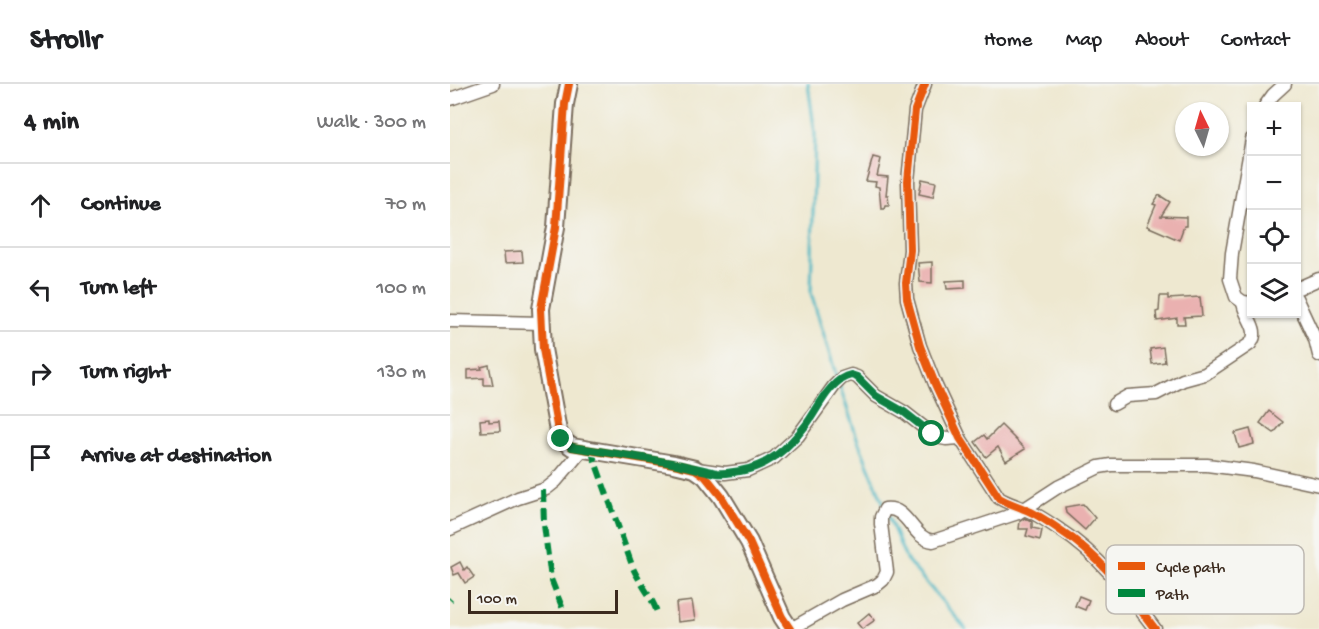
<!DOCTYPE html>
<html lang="en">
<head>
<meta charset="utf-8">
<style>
  body { margin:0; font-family:"Gochi Hand",sans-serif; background:#f6f6f6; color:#202124 }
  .controls { position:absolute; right:18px; top:18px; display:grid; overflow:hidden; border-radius:0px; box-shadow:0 2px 4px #0004 }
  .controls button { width:54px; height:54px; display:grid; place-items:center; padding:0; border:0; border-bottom:2px solid #e0e0e0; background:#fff; color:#202124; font:30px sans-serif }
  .compass { position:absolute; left:725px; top:18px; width:54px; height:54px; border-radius:50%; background:#fff; box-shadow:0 2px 4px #0004; rotate:355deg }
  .scale { position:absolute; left:18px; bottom:15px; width:150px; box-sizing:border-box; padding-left:6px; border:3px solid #3b2a1e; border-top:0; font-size:16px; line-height:21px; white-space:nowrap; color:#3b2a1e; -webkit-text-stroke:4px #f6f6f2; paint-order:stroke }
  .stop { position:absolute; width:18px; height:18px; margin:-14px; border:4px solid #0b8043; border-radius:50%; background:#fff }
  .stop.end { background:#0b8043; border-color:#fff; box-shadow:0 2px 6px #0008 }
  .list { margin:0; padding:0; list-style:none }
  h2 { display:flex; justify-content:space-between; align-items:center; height:78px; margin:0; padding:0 24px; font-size:26px }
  h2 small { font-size:20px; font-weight:400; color:#757577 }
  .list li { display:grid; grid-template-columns:39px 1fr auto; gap:18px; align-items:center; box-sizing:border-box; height:84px; padding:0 24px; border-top:2px solid #e0e0e0 }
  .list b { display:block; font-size:22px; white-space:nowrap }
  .list em { font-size:20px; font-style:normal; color:#757577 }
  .icon { flex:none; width:33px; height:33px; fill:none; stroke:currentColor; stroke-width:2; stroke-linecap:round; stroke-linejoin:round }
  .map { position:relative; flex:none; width:869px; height:545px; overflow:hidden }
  header { display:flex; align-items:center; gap:36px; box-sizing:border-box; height:84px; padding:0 30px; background:#fff; border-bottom:2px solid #e0e0e0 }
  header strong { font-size:28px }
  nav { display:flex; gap:33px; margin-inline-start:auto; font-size:21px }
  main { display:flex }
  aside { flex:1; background:#fff }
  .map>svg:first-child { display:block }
</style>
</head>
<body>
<header>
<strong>Strollr</strong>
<nav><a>Home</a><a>Map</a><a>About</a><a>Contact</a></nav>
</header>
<main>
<aside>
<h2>4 min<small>Walk · 300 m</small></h2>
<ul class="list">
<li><svg class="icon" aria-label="ahead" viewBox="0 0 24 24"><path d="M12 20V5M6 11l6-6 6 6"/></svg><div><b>Continue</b></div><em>70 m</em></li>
<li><svg class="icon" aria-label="left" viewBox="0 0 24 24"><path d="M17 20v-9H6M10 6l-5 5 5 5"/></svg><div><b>Turn left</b></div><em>100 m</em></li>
<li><svg class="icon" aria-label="right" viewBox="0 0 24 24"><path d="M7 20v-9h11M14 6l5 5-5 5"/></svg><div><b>Turn right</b></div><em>130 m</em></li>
<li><svg class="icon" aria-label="arrive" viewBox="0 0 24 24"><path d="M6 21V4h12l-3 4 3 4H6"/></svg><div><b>Arrive at destination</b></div></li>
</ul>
</aside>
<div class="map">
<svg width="869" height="545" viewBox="0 0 869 545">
  <rect width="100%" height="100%" fill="#f6f6f2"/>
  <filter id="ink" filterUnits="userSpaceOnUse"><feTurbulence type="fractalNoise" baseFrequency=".0167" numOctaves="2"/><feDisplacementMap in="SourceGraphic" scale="12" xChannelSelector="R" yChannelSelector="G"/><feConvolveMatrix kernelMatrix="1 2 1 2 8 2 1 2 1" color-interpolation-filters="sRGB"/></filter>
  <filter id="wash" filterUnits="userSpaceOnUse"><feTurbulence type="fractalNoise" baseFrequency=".008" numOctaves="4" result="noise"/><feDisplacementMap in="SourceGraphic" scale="24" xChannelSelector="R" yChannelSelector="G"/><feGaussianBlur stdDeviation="1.35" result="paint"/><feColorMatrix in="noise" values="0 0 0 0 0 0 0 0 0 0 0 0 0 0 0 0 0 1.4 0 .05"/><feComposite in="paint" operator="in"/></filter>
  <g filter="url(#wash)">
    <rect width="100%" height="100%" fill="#eee8d0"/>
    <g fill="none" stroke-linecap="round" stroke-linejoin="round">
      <g stroke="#4ab7c5" stroke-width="3">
        <polyline points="358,0 365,50 361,209 387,294"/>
        <polyline points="389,300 408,357 435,423"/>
        <polyline points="437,429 456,475 516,545"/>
      </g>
    </g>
    <g id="blocks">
      <g fill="#eab1b0">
        <polygon points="423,73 431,75 427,92 438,93 436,111 438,111 439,121 435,121 434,124 431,124 429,103 425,102 426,98 416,97"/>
        <polygon points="472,95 486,98 483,113 469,110"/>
        <polygon points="709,111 720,118 711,132 736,133 736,142 734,142 729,156 697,142 706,121 703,120"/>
        <polygon points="72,167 73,178 55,179 54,168"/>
        <polygon points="482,178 482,199 470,198 468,179"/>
        <polygon points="515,196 515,204 497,205 496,197"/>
        <polygon points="710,212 718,212 718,215 750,213 752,232 734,233 735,240 727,240 727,234 707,237 706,228 709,227"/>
        <polygon points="713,263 715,278 702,280 700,265"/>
        <polygon points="39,281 43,301 34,301 34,294 18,295 18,286 32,285 31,283"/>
        <polygon points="819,327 833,338 824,349 810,339"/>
        <polygon points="39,335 39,338 49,337 50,347 31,348 30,336"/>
        <polygon points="551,341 575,365 556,377 548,363 536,373 525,358 534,351 537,355"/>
        <polygon points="800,345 804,360 789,364 785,349"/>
        <polygon points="633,420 645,434 635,446 616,429 615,423"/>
        <polygon points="575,434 582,438 582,444 592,446 590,456 576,452 578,445 569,445 570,437"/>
        <polygon points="10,478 14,486 17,483 24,493 15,499 9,489 4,491 1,483"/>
        <polygon points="629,512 639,516 635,526 625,522"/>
        <polygon points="242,517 245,536 228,538 226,519"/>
        <polygon points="419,529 425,536 412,545 407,539"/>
      </g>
    </g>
  </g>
  <g filter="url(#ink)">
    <use href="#blocks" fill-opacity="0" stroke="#7a6c5c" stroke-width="1.5"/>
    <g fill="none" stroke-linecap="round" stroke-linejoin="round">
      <g stroke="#7a6c5c" stroke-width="15">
        <g id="street">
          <path d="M475,0L465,26L458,97L460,166L456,199L457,215L470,262L485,300L510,354L549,414C557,419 565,421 574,425C585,429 600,439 610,446C648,470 678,509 705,545"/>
          <polyline points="0,15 43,0"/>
          <polyline points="815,22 823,11 835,0"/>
          <polyline points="802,55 782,169 780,195 786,213 793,218 802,219"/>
          <polyline points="846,205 869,195"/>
          <polyline points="846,214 865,255 869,271"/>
          <polyline points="0,237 91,239"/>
          <path d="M664,320L678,312L706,310L733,296L755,290L800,260C812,246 794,233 793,218"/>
          <polyline points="247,385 275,389 298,386 324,374 348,352 384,302 392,294 401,291 407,293 426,312 454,328 486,353 496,355 510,354"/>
          <polyline points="0,445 68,414 96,405 106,397 133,365"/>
          <path d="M341,545L392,516L427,501L433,496L437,488L431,440V433L435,425C458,422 462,455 483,457L568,429L608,403L649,383L661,381H757L804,387L869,401"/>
        </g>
      </g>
      <g stroke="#7a6c5c" stroke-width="20">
        <polyline id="secondary" points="119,0 115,20 106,143 91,225 93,265 108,347 111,355 122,363 224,380 245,385 255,392 271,412 299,458 332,533 340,545"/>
      </g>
      <use href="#street" stroke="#fff" stroke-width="12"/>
      <use href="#secondary" stroke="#fff" stroke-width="16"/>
      <g stroke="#00873e" stroke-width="6" stroke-dasharray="12 6" stroke-linecap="butt">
        <path d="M141,366L183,484C190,500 201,511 207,528"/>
        <polyline points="93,406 94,441 101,495 114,528"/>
        <polyline points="0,516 1,515"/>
      </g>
      <g stroke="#f6f6f2" stroke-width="11">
        <g id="cycleway">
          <polyline points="119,0 115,20 106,143 91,225 93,265 108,347 111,355 122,363 224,380 245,385 255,392 271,412 299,458 332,533 340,545"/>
          <path d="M475,0L465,26L458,97L460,166L456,199L457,215L470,262L485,300L510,354L549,414C557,419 565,421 574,425C585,429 600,439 610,446C648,470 678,509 705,545"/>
        </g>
      </g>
      <use href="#cycleway" stroke="#e8590c" stroke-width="8"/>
    </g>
  </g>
  <g fill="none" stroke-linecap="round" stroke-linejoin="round" filter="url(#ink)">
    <path stroke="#0b8043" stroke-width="8" d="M111,355L122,363C155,368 189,373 222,379C237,382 252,386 267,389C275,390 282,388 290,387C319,382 338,364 356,341C368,325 380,295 401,291L407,293L426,312L454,328L482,350"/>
  </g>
  <rect x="656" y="461" width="198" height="69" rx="9" fill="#f6f6f2" stroke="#beb9b2" stroke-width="1.5"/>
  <rect x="668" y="478" width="27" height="8" fill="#e8590c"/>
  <rect x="668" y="505" width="27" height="8" fill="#00873e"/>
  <g font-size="16" fill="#3b2a1e">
    <text x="706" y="488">Cycle path</text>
    <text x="706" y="515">Path</text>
  </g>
</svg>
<div class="controls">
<button>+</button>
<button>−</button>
<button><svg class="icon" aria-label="locate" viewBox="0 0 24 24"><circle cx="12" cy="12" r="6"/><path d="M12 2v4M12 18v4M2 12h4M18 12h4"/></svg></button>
<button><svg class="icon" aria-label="layers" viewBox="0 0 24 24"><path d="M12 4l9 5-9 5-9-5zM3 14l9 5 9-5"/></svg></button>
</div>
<svg class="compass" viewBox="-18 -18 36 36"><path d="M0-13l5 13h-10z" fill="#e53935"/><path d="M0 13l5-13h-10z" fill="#757577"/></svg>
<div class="scale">100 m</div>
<div class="stop" style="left:482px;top:350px"></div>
<div class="stop end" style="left:111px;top:355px"></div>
</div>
</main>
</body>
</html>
